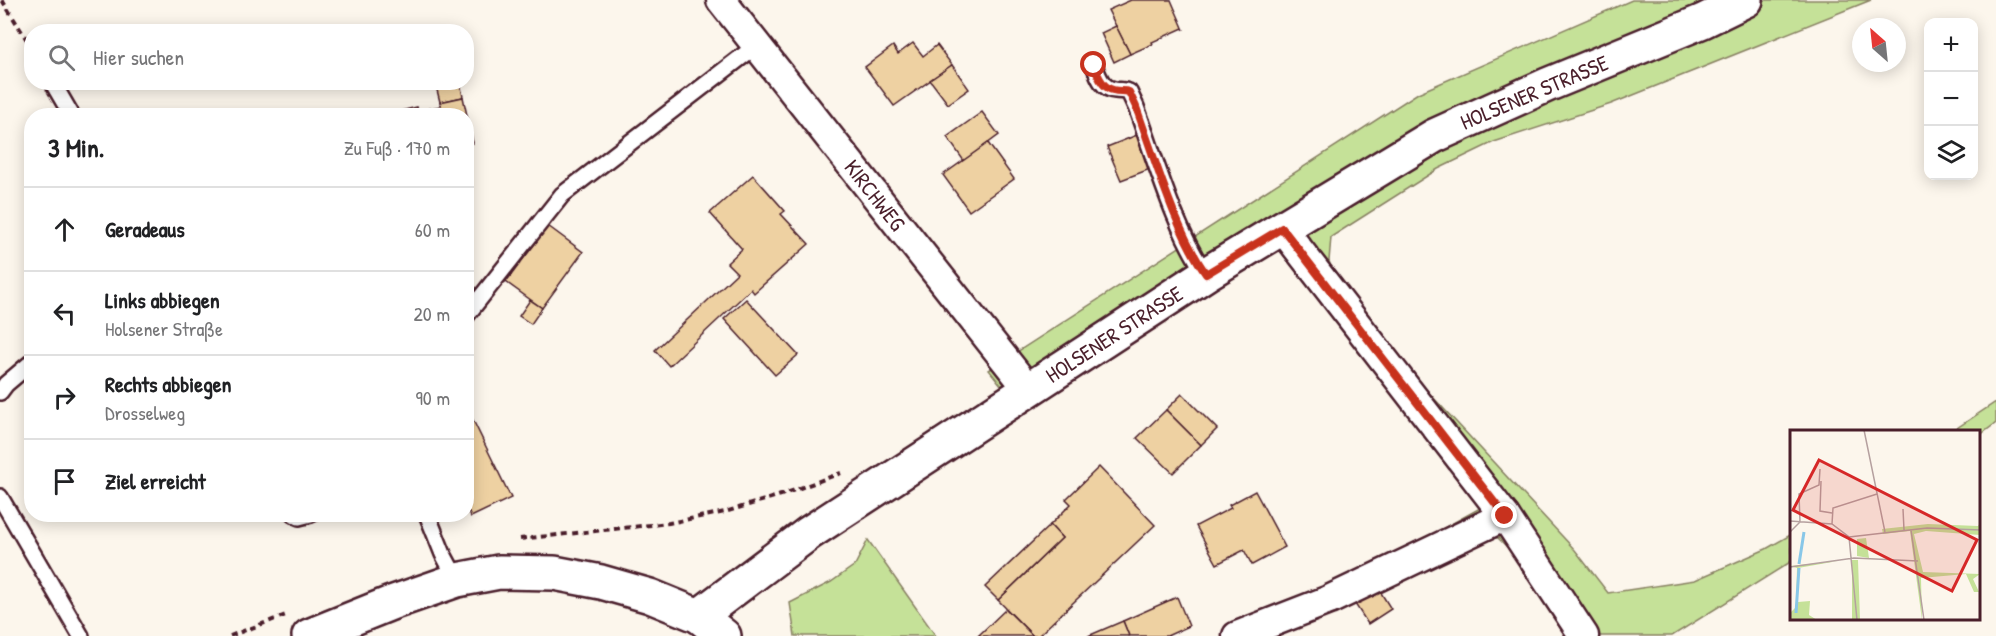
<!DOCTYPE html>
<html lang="de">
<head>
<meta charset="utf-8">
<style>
  body { margin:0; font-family:"Patrick Hand",sans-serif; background:#f6f6f6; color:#202124 }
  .controls { position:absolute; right:18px; top:18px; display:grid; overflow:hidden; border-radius:12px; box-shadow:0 3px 15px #0003 }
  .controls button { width:54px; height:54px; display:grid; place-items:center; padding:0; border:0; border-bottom:2px solid #e0e0e0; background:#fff; color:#202124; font:30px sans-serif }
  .compass { position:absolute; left:1852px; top:18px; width:54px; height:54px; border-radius:50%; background:#fff; box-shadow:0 3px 15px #0003; rotate:333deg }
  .stop { position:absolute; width:18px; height:18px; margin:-14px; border:4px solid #c8321e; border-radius:50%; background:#fff }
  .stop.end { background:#c8321e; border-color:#fff; box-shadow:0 2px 6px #0008 }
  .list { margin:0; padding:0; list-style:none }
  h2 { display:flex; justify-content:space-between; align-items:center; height:78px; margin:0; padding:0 24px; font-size:26px }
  h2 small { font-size:20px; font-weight:400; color:#757577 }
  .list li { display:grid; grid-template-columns:39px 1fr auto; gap:18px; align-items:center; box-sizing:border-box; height:84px; padding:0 24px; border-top:2px solid #e0e0e0 }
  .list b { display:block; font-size:22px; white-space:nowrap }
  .list p { margin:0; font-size:20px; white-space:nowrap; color:#757577 }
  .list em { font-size:20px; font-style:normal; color:#757577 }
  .icon { flex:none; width:33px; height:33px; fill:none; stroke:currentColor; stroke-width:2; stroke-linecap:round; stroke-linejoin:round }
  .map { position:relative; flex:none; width:1996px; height:636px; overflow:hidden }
  .search { position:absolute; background:#fff; box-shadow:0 3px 15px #0003; left:24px; top:24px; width:450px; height:66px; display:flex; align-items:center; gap:15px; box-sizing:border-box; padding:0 21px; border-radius:24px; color:#757577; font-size:22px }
  .panel { position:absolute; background:#fff; box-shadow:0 3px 15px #0003; left:24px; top:108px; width:450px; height:414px; border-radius:24px }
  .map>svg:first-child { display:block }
</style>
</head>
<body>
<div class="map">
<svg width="1996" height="636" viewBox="0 0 1996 636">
  <rect width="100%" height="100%" fill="#fcf6ec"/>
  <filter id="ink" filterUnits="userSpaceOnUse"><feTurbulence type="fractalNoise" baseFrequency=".0167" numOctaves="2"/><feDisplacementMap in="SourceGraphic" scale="12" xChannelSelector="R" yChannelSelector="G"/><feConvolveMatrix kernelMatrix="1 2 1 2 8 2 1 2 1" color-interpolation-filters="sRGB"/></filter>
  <g filter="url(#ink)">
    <g fill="#c5e198" stroke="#888062" stroke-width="1.5">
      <polygon points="1632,0 1871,0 1611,104 1494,142 1438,169 1331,237 1329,261 1334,277 1405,367 1575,550 1608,593 1695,580 1766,549 1792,534 1792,561 1672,636 1572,636 1533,573 1498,538 1481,538 1395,555 1482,507 1279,249 1161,317 1021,410 989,370 1418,93"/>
      <polygon points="1996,402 1996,423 1980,435 1980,432 1951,432"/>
      <polygon points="868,540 936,636 795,636 790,603 831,582 855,565"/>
    </g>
    <g fill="#eed1a2" stroke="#4a1f2b" stroke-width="1.5">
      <polygon points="1131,0 1171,0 1184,30 1183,28 1152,42 1153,44 1130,54 1108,10"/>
      <polygon points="1116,26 1130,54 1114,62 1101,33"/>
      <polygon points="913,43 923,56 937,45 952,65 894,106 865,67 893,46 898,54"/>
      <polygon points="952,65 969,89 948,104 930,80"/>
      <polygon points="435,82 460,82 463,97 440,102"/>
      <polygon points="463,97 473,143 466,145 466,116 398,116 397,112 417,107 418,111 441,106 440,102"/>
      <polygon points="982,112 999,135 964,161 947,137"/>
      <polygon points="1137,135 1150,169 1121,180 1107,147"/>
      <polygon points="988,143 1014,179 969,211 943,175"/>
      <polygon points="753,175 785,211 781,214 809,244 754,293 751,289 669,366 655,350 737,273 727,263 742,249 710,213"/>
      <polygon points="548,226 583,252 542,308 506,282"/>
      <polygon points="746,299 798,355 775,375 724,319"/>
      <polygon points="530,300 542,308 531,324 519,316"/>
      <polygon points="1182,394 1217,429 1201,445 1166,410"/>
      <polygon points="1166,410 1201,445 1173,473 1137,438"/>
      <polygon points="470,414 511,498 471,517 466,507 466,415"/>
      <polygon points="1099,467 1155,525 1038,636 1033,636 998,600 1062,538 1050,525 1071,504 1066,499"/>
      <polygon points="1255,491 1285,547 1252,565 1244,550 1217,564 1196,526 1231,508 1229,505"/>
      <polygon points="1050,525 1062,538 998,600 985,587"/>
      <polygon points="1378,588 1391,609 1368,624 1355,604"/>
      <polygon points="1177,597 1189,626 1167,636 1129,636 1123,621"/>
      <polygon points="1006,609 1033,636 978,636"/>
      <polygon points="1123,621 1129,636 1088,636"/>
    </g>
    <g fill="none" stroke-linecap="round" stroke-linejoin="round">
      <g stroke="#4a1f2b" stroke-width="20">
        <g id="lane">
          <path d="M1094,65C1098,75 1102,89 1115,90C1120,91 1124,90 1129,92L1136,107C1155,158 1175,231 1206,274"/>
          <polyline points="54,85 72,116"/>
          <polyline points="466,316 562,195 757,45"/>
          <polyline points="0,392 6,384 32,362"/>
          <polyline points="0,497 81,636"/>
          <polyline points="294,514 299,517 311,514"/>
          <polyline points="427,514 443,554 457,580"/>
        </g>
      </g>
      <g stroke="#4a1f2b" stroke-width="33">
        <g id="street">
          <polyline points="721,0 1029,390"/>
          <polyline points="1282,228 1505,516 1584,636"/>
          <polyline points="1237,636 1329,600 1505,516"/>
        </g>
      </g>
      <g stroke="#4a1f2b" stroke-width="38">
        <g id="secondary">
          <polyline points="699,616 809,533 1206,274 1434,136 1547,85 1703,21 1746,0"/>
          <polyline points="309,636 391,603 457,580 499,572 554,573 601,582 650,596 699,616 724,636"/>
        </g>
      </g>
      <g stroke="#4a1f2b" stroke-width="4" stroke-dasharray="6 4.5" stroke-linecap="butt">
        <polyline points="2,0 32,48"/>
        <polyline points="520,539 669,523 725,512 781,495 841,473"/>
        <polyline points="230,636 286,615"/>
      </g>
      <use href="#lane" stroke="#fff" stroke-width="15"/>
      <use href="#street" stroke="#fff" stroke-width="28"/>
      <use href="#secondary" stroke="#fff" stroke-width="33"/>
    </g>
  </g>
  <g fill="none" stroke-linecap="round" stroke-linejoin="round" filter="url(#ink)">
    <path stroke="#c8321e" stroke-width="8" d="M1094,65C1097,74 1102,88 1113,90C1119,92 1123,90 1129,92L1136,107C1155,159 1175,230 1206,274L1282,228L1505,516"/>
  </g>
  <g text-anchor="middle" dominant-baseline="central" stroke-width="4.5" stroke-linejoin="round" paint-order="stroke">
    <g font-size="22" fill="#4a1f2b" stroke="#fff">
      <text transform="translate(1534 92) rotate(-23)">HOLSENER STRASSE</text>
      <text transform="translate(875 195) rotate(52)">KIRCHWEG</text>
      <text transform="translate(1114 334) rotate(-33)">HOLSENER STRASSE</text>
    </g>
  </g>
  <g transform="translate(1790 430)">
    <rect width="190" height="190" fill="#fcf6ec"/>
    <path d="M190,93V105L136,101L124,104L133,142L190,144L183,149L189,162H184L176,144L131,148L132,190L120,101L93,104L92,99L138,94L188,96ZM76,108L79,128L67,126V109ZM62,130H68L70,190H62ZM48,131L8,138V172L20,171L19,185L27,190H0V183L6,177L7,138L0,136Z" fill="#c5e198"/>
    <path fill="none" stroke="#88c7e8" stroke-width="3" d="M9,134L14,102M6,183L9,138"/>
    <path fill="none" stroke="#b5a09f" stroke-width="1.5" d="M74,0L95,102M31,51L30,81L42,83M113,79L114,100M0,91L42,94L59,107L67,190M42,94L43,78L87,64M121,100L134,190M0,102L10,92L9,64L29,55L30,39M59,107L137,98L191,100M0,137L64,128L128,131"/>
    <path fill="#d62828" fill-opacity="0.15" stroke="#d62828" stroke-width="3" d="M29,30L187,110L162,161L3,80Z"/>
    <rect width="190" height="190" fill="none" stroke="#4a1f2b" stroke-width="3"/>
  </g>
</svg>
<div class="controls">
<button>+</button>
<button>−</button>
<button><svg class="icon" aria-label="layers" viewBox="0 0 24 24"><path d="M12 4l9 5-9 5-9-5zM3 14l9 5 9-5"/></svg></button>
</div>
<svg class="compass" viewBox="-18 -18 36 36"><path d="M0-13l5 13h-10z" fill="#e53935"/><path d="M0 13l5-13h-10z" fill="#757577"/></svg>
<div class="stop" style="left:1094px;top:65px"></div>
<div class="stop end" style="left:1505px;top:516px"></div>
<div class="search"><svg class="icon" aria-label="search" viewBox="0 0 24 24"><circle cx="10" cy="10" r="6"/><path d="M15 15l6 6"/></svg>Hier suchen</div>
<section class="panel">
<h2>3 Min.<small>Zu Fuß · 170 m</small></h2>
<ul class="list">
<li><svg class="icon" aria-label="ahead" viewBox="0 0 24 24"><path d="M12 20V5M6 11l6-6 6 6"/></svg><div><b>Geradeaus</b></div><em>60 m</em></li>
<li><svg class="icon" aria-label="left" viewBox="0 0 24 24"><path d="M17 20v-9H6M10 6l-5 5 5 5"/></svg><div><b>Links abbiegen</b><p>Holsener Straße</p></div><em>20 m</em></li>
<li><svg class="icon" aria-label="right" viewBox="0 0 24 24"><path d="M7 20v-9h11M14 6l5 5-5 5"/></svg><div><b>Rechts abbiegen</b><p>Drosselweg</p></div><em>90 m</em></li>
<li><svg class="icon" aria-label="arrive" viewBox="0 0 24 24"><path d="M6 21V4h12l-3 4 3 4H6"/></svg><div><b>Ziel erreicht</b></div></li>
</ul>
</section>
</div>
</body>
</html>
